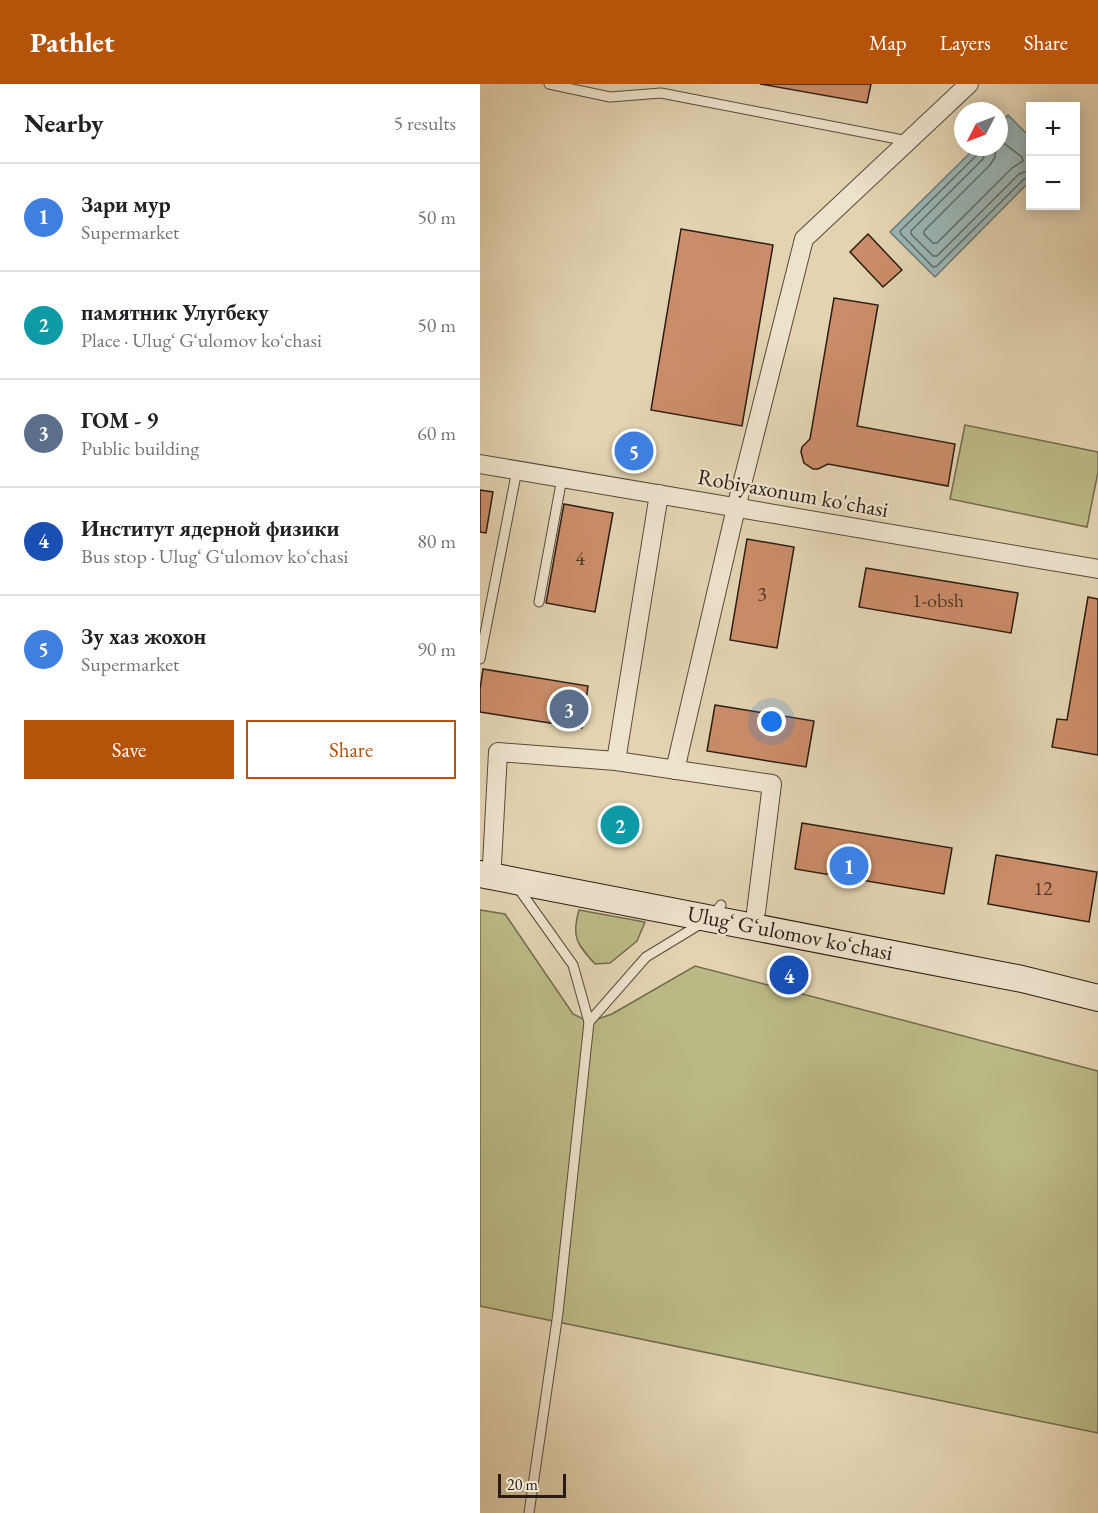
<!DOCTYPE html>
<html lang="en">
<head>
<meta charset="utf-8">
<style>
  body { margin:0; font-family:"EB Garamond",serif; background:#f2f2f2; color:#202124 }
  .controls { position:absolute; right:18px; top:18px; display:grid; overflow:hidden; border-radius:0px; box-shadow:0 3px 15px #0003 }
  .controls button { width:54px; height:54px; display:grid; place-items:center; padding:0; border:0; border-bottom:2px solid #e0e0e0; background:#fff; color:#202124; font:30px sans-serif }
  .compass { position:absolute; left:474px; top:18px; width:54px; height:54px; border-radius:50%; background:#fff; box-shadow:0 3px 15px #0003; rotate:228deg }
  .scale { position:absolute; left:18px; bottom:15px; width:68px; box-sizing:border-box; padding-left:6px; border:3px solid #2a1c14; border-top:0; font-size:16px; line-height:21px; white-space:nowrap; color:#2a1c14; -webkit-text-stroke:4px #ede2cc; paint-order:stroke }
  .you { position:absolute; left:292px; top:638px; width:21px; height:21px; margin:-15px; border:4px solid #fff; border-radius:50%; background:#1a73e8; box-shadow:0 0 0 9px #1a73e833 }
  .badge { display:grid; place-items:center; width:39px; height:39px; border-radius:50%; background:#b45309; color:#fff; font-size:20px; font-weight:700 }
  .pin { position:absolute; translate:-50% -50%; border:3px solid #fff; box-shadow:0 2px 6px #0006 }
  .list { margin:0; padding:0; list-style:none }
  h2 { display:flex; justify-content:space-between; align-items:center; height:78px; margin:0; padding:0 24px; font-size:26px }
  h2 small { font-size:20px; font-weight:400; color:#757577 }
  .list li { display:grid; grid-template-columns:39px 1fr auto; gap:18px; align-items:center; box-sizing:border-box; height:108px; padding:0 24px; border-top:2px solid #e0e0e0 }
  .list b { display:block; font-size:22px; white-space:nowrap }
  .list p { margin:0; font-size:20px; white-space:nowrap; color:#757577 }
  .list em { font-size:20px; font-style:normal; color:#757577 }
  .actions { display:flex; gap:12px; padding:18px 24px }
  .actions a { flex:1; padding:14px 0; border:2px solid #b45309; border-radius:0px; text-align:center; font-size:21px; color:#b45309 }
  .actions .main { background:#b45309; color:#fff }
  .map { position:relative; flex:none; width:618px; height:1429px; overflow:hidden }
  header { display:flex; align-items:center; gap:36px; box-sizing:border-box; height:84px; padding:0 30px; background:#b45309; color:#fff }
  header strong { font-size:28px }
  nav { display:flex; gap:33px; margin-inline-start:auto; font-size:21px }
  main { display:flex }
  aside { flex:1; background:#fff }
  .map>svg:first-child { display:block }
</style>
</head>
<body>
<header>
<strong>Pathlet</strong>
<nav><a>Map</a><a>Layers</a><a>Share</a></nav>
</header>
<main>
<aside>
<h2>Nearby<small>5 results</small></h2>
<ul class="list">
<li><span class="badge" style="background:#3f7fe0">1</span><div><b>Зари мур</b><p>Supermarket</p></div><em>50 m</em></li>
<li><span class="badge" style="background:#0f9aa8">2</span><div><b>памятник Улугбеку</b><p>Place · Ulugʻ Gʻulomov koʻchasi</p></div><em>50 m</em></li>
<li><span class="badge" style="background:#5c6f8a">3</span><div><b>ГОМ - 9</b><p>Public building</p></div><em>60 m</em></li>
<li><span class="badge" style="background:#1a4fb4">4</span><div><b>Институт ядерной физики</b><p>Bus stop · Ulugʻ Gʻulomov koʻchasi</p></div><em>80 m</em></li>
<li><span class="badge" style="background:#3f7fe0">5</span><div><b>Зу хаз жохон</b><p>Supermarket</p></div><em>90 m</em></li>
</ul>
<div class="actions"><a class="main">Save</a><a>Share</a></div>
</aside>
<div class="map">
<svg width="618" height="1429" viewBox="0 0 618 1429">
  <rect width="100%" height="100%" fill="#e3d3b1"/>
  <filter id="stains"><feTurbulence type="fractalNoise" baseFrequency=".00333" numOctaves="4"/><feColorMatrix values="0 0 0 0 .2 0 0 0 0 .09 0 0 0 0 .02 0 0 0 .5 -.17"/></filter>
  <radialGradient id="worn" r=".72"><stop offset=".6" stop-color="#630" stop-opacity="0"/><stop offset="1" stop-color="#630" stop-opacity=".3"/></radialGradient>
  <g fill="#bbba86" stroke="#726b4d" stroke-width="1.5">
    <polygon points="485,341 618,368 618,388 607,443 470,415"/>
    <polygon points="0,826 25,830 93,930 109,938 132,930 215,882 618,987 618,1349 0,1222"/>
    <path d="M99,826L165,838L157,857L130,879L115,880C97,860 91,853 99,826Z"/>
  </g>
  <polygon fill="#99b6b6" stroke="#6d7875" stroke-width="1.5" points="528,31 550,53 550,97 455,193 410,148 496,63 519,63 519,40"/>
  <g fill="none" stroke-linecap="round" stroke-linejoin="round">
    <g stroke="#626965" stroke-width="1.5">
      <polyline points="499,63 498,70 420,147 421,150 453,183 457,182 544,95 550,93"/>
      <polyline points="507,63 503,75 431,147 431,150 453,172 457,172 539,90 550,86"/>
      <polyline points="516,63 515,73 510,81 444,147 444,150 453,159 457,159 532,84 543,77 542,73 525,60 519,60"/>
    </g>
  </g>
  <g fill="#cb8d69" stroke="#2a1c14" stroke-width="1.5">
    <polygon points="280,0 391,0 387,19"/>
    <polygon points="201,145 293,161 262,342 171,326"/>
    <polygon points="388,150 422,186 403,203 370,168"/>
    <polygon points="354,214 398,221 377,342 475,360 468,402 348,380 338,385 333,385 324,379 321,368 322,363 330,355"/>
    <polygon points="0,406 13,408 6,449 0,448"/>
    <polygon points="84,420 133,429 115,528 66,519"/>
    <polygon points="267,455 314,463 297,564 250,556"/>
    <polygon points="386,484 538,509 531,549 379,523"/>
    <polygon points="608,513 618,515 618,671 572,663 577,635 587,636"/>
    <polygon points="3,585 108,602 102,644 0,628 0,605"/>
    <polygon points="235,621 334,637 326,683 227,667"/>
    <polygon points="322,739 472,764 464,810 315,785"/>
    <polygon points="516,771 617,788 609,838 508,820"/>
  </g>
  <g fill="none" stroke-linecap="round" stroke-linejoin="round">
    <g stroke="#584a3b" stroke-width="11">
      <g id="lane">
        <polyline points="69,0 130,13 181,9 428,57"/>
        <polyline points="59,518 82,394"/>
        <polyline points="0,575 37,386"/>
        <polyline points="36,801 93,881 109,938 166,873 232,833 241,821"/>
        <polyline points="49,1429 78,1229 109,938"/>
      </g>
    </g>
    <g stroke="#584a3b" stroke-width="20">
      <g id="street">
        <polyline points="0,380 618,485"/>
        <polyline points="136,677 179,410"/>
        <polyline points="195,686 256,424 324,155 489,0"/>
        <polyline points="12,780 18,668 136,677 292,700 276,828"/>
      </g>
    </g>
    <g stroke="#2a1c14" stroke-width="28">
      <polyline id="secondary" points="0,790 542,895 618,914"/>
    </g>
    <use href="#lane" stroke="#ede2cc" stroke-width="9"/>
    <use href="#street" stroke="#ede2cc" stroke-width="18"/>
    <use href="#secondary" stroke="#ede2cc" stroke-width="26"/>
  </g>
  <g text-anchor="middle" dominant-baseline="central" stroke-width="4.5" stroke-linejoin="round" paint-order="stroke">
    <g font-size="20" fill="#523829">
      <text x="100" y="474">4</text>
      <text x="282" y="510">3</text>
      <text x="458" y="516">1-obsh</text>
      <text x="563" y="804">12</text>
    </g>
    <g font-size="22" fill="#2a1c14" stroke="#ede2cc">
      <text transform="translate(313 409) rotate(10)">Robiyaxonum ko'chasi</text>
      <text transform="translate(310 849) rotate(11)">Ulugʻ Gʻulomov koʻchasi</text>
    </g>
  </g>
  <rect width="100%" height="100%" filter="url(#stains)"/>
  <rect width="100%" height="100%" fill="url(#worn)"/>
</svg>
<div class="controls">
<button>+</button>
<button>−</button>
</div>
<svg class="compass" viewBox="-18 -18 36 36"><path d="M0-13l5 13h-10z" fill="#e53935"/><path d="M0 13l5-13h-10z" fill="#757577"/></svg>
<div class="scale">20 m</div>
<div class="you"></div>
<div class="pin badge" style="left:369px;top:782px;background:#3f7fe0">1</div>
<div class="pin badge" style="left:140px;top:741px;background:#0f9aa8">2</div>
<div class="pin badge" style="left:89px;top:625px;background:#5c6f8a">3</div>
<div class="pin badge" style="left:309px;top:891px;background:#1a4fb4">4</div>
<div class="pin badge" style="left:154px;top:367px;background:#3f7fe0">5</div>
</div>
</main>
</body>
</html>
